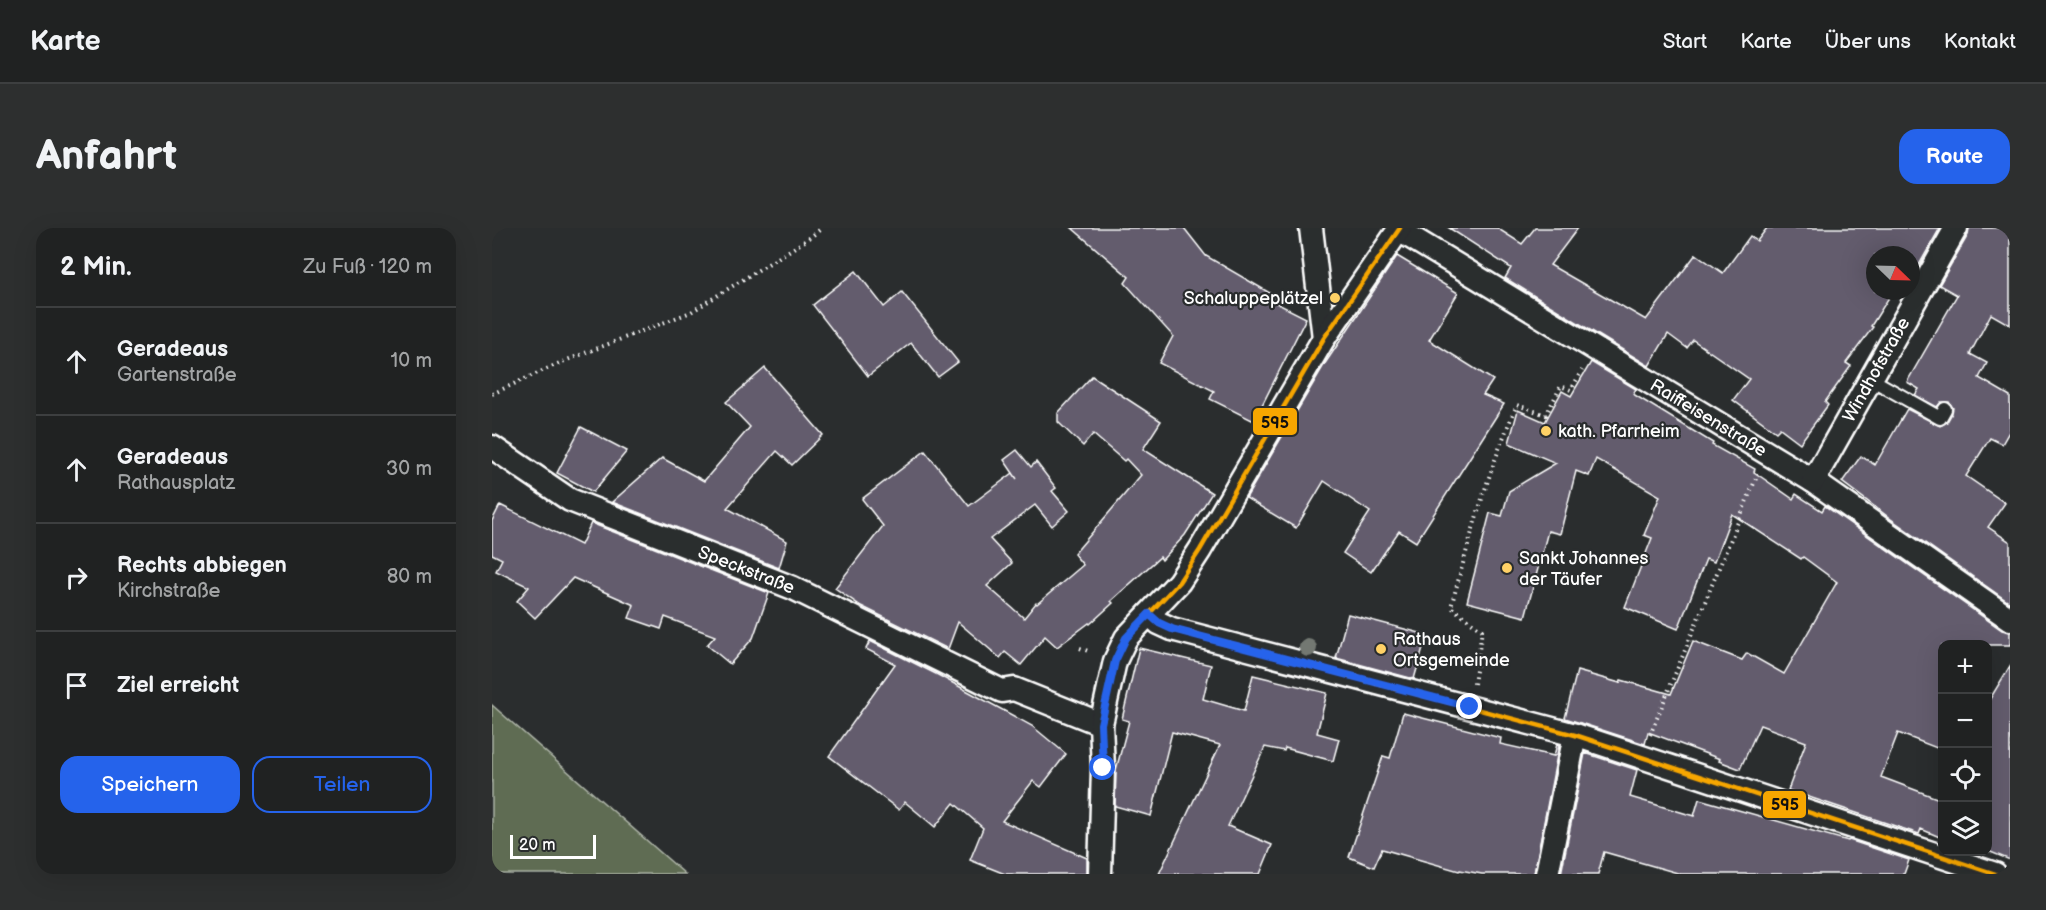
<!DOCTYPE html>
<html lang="de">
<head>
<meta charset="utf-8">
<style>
  body { margin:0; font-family:"Balsamiq Sans",sans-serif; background:#2d2f2f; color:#f1f3f6 }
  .controls { position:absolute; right:18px; bottom:18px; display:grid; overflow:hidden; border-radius:12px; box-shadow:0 6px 24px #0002 }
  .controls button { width:54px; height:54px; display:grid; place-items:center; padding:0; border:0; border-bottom:2px solid #3d3f40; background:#202222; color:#f1f3f6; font:30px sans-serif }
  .compass { position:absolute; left:1374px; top:18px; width:54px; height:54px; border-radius:50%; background:#202222; box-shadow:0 6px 24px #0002; rotate:113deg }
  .scale { position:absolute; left:18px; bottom:15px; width:86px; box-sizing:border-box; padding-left:6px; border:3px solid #fff; border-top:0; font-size:16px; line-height:21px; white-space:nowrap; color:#fff; -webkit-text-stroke:4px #2a2d2e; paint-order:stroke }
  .stop { position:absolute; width:18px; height:18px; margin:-14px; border:4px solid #2563eb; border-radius:50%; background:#fff }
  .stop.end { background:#2563eb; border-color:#fff; box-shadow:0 2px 6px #0008 }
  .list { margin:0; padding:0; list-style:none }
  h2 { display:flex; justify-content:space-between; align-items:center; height:78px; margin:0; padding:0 24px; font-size:26px }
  h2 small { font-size:20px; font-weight:400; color:#a2a4a5 }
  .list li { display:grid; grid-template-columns:39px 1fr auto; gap:18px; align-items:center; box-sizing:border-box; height:108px; padding:0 24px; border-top:2px solid #3d3f40 }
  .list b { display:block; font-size:22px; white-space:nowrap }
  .list p { margin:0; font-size:20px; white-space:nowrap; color:#a2a4a5 }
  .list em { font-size:20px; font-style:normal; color:#a2a4a5 }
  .actions { display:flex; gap:12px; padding:18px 24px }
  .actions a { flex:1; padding:14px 0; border:2px solid #2563eb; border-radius:18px; text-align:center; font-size:21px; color:#2563eb }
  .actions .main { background:#2563eb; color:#fff }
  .icon { flex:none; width:33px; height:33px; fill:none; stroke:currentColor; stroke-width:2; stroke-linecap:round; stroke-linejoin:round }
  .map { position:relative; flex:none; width:1518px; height:646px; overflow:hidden; border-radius:18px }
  header { display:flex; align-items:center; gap:36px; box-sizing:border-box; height:84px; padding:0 30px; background:#202222; border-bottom:2px solid #3d3f40 }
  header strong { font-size:28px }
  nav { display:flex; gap:33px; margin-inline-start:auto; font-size:21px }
  .intro { display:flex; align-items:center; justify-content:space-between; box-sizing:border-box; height:144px; padding:0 36px }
  h1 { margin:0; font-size:42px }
  .button { padding:15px 27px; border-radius:18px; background:#2563eb; color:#fff; font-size:21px; font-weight:700 }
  main { display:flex; gap:36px; padding:0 36px }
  aside { flex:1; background:#202222; border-radius:18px; box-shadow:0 6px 24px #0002 }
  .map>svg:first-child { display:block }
</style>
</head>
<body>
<header>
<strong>Karte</strong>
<nav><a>Start</a><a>Karte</a><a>Über uns</a><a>Kontakt</a></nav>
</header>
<div class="intro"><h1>Anfahrt</h1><a class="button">Route</a></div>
<main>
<aside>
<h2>2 Min.<small>Zu Fuß · 120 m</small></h2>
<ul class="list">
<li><svg class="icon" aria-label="ahead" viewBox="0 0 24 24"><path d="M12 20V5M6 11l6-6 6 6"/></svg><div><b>Geradeaus</b><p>Gartenstraße</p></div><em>10 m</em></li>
<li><svg class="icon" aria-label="ahead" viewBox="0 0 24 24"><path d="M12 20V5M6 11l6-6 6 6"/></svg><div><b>Geradeaus</b><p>Rathausplatz</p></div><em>30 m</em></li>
<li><svg class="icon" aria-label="right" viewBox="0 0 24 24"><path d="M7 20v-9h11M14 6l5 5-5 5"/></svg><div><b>Rechts abbiegen</b><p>Kirchstraße</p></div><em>80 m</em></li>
<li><svg class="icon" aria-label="arrive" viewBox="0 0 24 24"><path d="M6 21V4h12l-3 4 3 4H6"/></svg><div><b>Ziel erreicht</b></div></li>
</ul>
<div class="actions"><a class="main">Speichern</a><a>Teilen</a></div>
</aside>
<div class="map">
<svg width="1518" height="646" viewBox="0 0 1518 646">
  <rect width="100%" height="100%" fill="#2a2d2e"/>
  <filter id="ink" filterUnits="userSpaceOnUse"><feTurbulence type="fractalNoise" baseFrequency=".0167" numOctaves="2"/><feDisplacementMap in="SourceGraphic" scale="12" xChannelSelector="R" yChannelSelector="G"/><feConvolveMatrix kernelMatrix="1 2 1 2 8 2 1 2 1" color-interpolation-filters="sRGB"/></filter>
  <g filter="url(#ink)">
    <polygon fill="#5f6c53" stroke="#afb6a9" stroke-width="1.5" points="0,477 193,646 0,646"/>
    <g fill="#635c6d" stroke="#fff" stroke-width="1.5">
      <polygon points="580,0 692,0 714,28 783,68 780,73 814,90 762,193 718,171 722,163 667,135 681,108 633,55 637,49"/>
      <polygon points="957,0 1005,0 1030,16 1043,0 1086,0 1058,37 1154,92 1204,26 1231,45 1258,8 1265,13 1275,0 1448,0 1423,44 1419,42 1419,27 1383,27 1383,63 1401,63 1379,98 1381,99 1354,135 1359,138 1333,174 1336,177 1308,215 1288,200 1284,204 1241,172 1257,151 1201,112 1195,120 1176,106 1157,138 1013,50 1019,40"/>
      <polygon points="1477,0 1518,0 1518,97 1499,86 1478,126 1495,135 1487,150 1518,168 1518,202 1510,216 1498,210 1474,248 1513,275 1496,299 1518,314 1518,375 1399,291 1350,254 1369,228 1383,237 1415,181 1448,198 1455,194 1460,185 1461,180 1457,174 1449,174 1445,179 1423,167 1427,161 1415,154 1465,67 1447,57 1476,7"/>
      <polygon points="905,28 966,65 937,112 1001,152 991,167 1012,176 924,314 907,303 879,344 851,325 878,284 832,253 804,300 754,270 832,137"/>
      <polygon points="364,43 392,79 410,64 466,134 446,149 419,115 376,148 321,77"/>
      <polygon points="1099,134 1144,161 1141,166 1221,215 1220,217 1263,241 1262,244 1301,271 1304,266 1330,283 1333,278 1510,402 1518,404 1518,417 1450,417 1450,522 1406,505 1389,549 1450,572 1450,610 1429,601 1427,606 1296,562 1314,514 1268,497 1248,541 1227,533 1228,531 1156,504 1153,516 1073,490 1085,443 1128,455 1129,452 1179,466 1201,413 1250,432 1255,425 1292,446 1345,354 1311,329 1309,331 1240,286 1222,334 1214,331 1186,401 1133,379 1160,310 1152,307 1168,268 1104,231 1097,248 1084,243 1068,306 1056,303 1033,389 975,374 998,285 1010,288 1017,263 1064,235 1017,215 1026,182 1053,194 1070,163 1079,168"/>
      <polygon points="273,140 331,207 300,237 285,223 235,280 295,313 287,340 120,274 170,230 212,253 258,199 234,174"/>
      <polygon points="600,148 669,193 651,221 720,265 693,307 670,332 668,329 619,373 621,375 598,396 597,395 565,419 553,408 529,437 513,424 508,430 466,394 456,421 369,378 343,360 391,298 370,271 433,223 477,278 521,245 525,251 512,232 525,222 539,239 544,234 564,260 560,263 577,283 560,298 543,277 498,311 520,335 495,358 532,390 544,375 545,376 591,337 582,326 649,247 634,231 632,233 601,206 591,218 566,194 566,185"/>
      <polygon points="89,199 135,223 101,264 65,245"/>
      <polygon points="8,277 89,317 99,295 277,365 261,410 238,436 215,417 223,408 173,389 169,401 137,390 142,377 81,350 43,390 25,373 37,359 4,343 10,331 0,326 0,293"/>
      <polygon points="856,386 932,406 932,416 922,451 844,430"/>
      <polygon points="378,413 446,447 540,498 574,526 549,559 541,553 510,593 595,630 595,646 513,646 478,632 491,600 462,575 443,599 413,574 407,582 337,528 403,436 374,421"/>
      <polygon points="647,420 719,437 711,471 752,483 761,447 835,465 825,505 847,511 841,533 793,520 792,523 773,519 736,598 780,617 768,646 667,646 728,517 680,504 659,588 623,578 624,542 637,493 630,491"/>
      <polygon points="1518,438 1518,632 1496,623 1496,474"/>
      <polygon points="911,485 1009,510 1008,516 1062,528 1065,516 1067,517 1042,646 990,646 968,642 967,643 890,621 882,639 857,629 891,528 898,530"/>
      <polygon points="1093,525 1145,542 1138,569 1202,588 1207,571 1356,613 1357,612 1417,632 1412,646 1189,646 1112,624 1106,646 1069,646"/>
    </g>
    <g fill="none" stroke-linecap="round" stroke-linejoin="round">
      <g stroke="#fff" stroke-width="16">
        <polyline id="service" points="1379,151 1448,190 1453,181"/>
      </g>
      <g stroke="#fff" stroke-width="27">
        <g id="minor">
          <polyline points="819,0 832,110"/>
          <path id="s1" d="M907,2L1321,253L1518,391"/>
          <path id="s2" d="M0,219L78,272L301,360L510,463L522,461L609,496"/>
          <path id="s3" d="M1321,253L1464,0"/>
          <polyline points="657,386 667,395 680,401 1083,507 1503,646"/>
          <polyline points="608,646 611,540 609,496 623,433 634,410 687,354 708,322 832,110 908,0"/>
          <polyline points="1055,646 1083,507"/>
        </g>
      </g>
      <g stroke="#fff" stroke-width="4" stroke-dasharray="1.5 4.5" stroke-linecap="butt">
        <polyline points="0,166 70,134 199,84 316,11 330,0"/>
        <polyline points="588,420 599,424"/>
        <path d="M982,456L990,402L959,379C978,310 996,242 1025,177L1054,187L1069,158L1079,162L1090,142"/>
        <polyline points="1158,507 1265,248"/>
      </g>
      <use href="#service" stroke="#2a2d2e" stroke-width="12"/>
      <use href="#minor" stroke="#2a2d2e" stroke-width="22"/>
      <g stroke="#2a2d2e" stroke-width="9">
        <g id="bus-1">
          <polyline points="657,386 667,395 680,401 1083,507 1503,646"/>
          <polyline points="657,386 687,354 708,322 832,110 908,0"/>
        </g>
      </g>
      <use href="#bus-1" stroke="#f7a600" stroke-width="4.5"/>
    </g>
    <circle fill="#737872" cx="816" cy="420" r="9"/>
  </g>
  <g fill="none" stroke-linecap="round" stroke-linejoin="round" filter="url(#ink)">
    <polyline stroke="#2563eb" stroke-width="8" points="611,540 609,496 623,433 634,410 657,386 667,395 680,401 978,479"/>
  </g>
  <g fill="#ffd166" stroke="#2a2d2e" stroke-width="2">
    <circle cx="843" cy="70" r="6"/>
    <circle cx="1054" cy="203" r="6"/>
    <circle cx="1015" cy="340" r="6"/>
    <circle cx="889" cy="421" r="6"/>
  </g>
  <g text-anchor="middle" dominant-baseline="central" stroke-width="4.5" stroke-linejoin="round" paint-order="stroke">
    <g font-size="18" fill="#fff" stroke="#2a2d2e" text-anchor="start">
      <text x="831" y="70" text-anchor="end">Schaluppeplätzel</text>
      <text x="1066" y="203">kath. Pfarrheim</text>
      <text x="1027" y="330">Sankt Johannes<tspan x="1027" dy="21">der Täufer</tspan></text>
      <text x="901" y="411">Rathaus<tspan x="901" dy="21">Ortsgemeinde</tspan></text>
    </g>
    <g font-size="18" fill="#fff" stroke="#2a2d2e">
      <text stroke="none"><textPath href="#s3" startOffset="128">Windhofstraße</textPath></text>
      <text stroke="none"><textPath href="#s1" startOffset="362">Raiffeisenstraße</textPath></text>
      <text stroke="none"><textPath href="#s2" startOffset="284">Speckstraße</textPath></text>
    </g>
  </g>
  <g stroke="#2a2d2e" stroke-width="2">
    <rect x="760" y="179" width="46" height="29" rx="6" fill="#f7a600"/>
    <rect x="1270" y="562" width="45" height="29" rx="6" fill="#f7a600"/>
  </g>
  <g font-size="16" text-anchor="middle" font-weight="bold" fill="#111">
    <text x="783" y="200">595</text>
    <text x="1293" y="582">595</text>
  </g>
</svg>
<div class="controls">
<button>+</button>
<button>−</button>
<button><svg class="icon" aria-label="locate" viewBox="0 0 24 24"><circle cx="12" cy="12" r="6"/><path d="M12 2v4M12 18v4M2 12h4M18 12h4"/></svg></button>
<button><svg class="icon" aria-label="layers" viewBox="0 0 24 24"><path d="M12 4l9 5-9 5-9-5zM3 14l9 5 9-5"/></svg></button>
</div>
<svg class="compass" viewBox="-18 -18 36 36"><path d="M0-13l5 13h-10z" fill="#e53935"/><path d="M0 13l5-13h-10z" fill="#a2a4a5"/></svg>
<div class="scale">20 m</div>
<div class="stop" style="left:611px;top:540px"></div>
<div class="stop end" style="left:978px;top:479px"></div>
</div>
</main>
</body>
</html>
